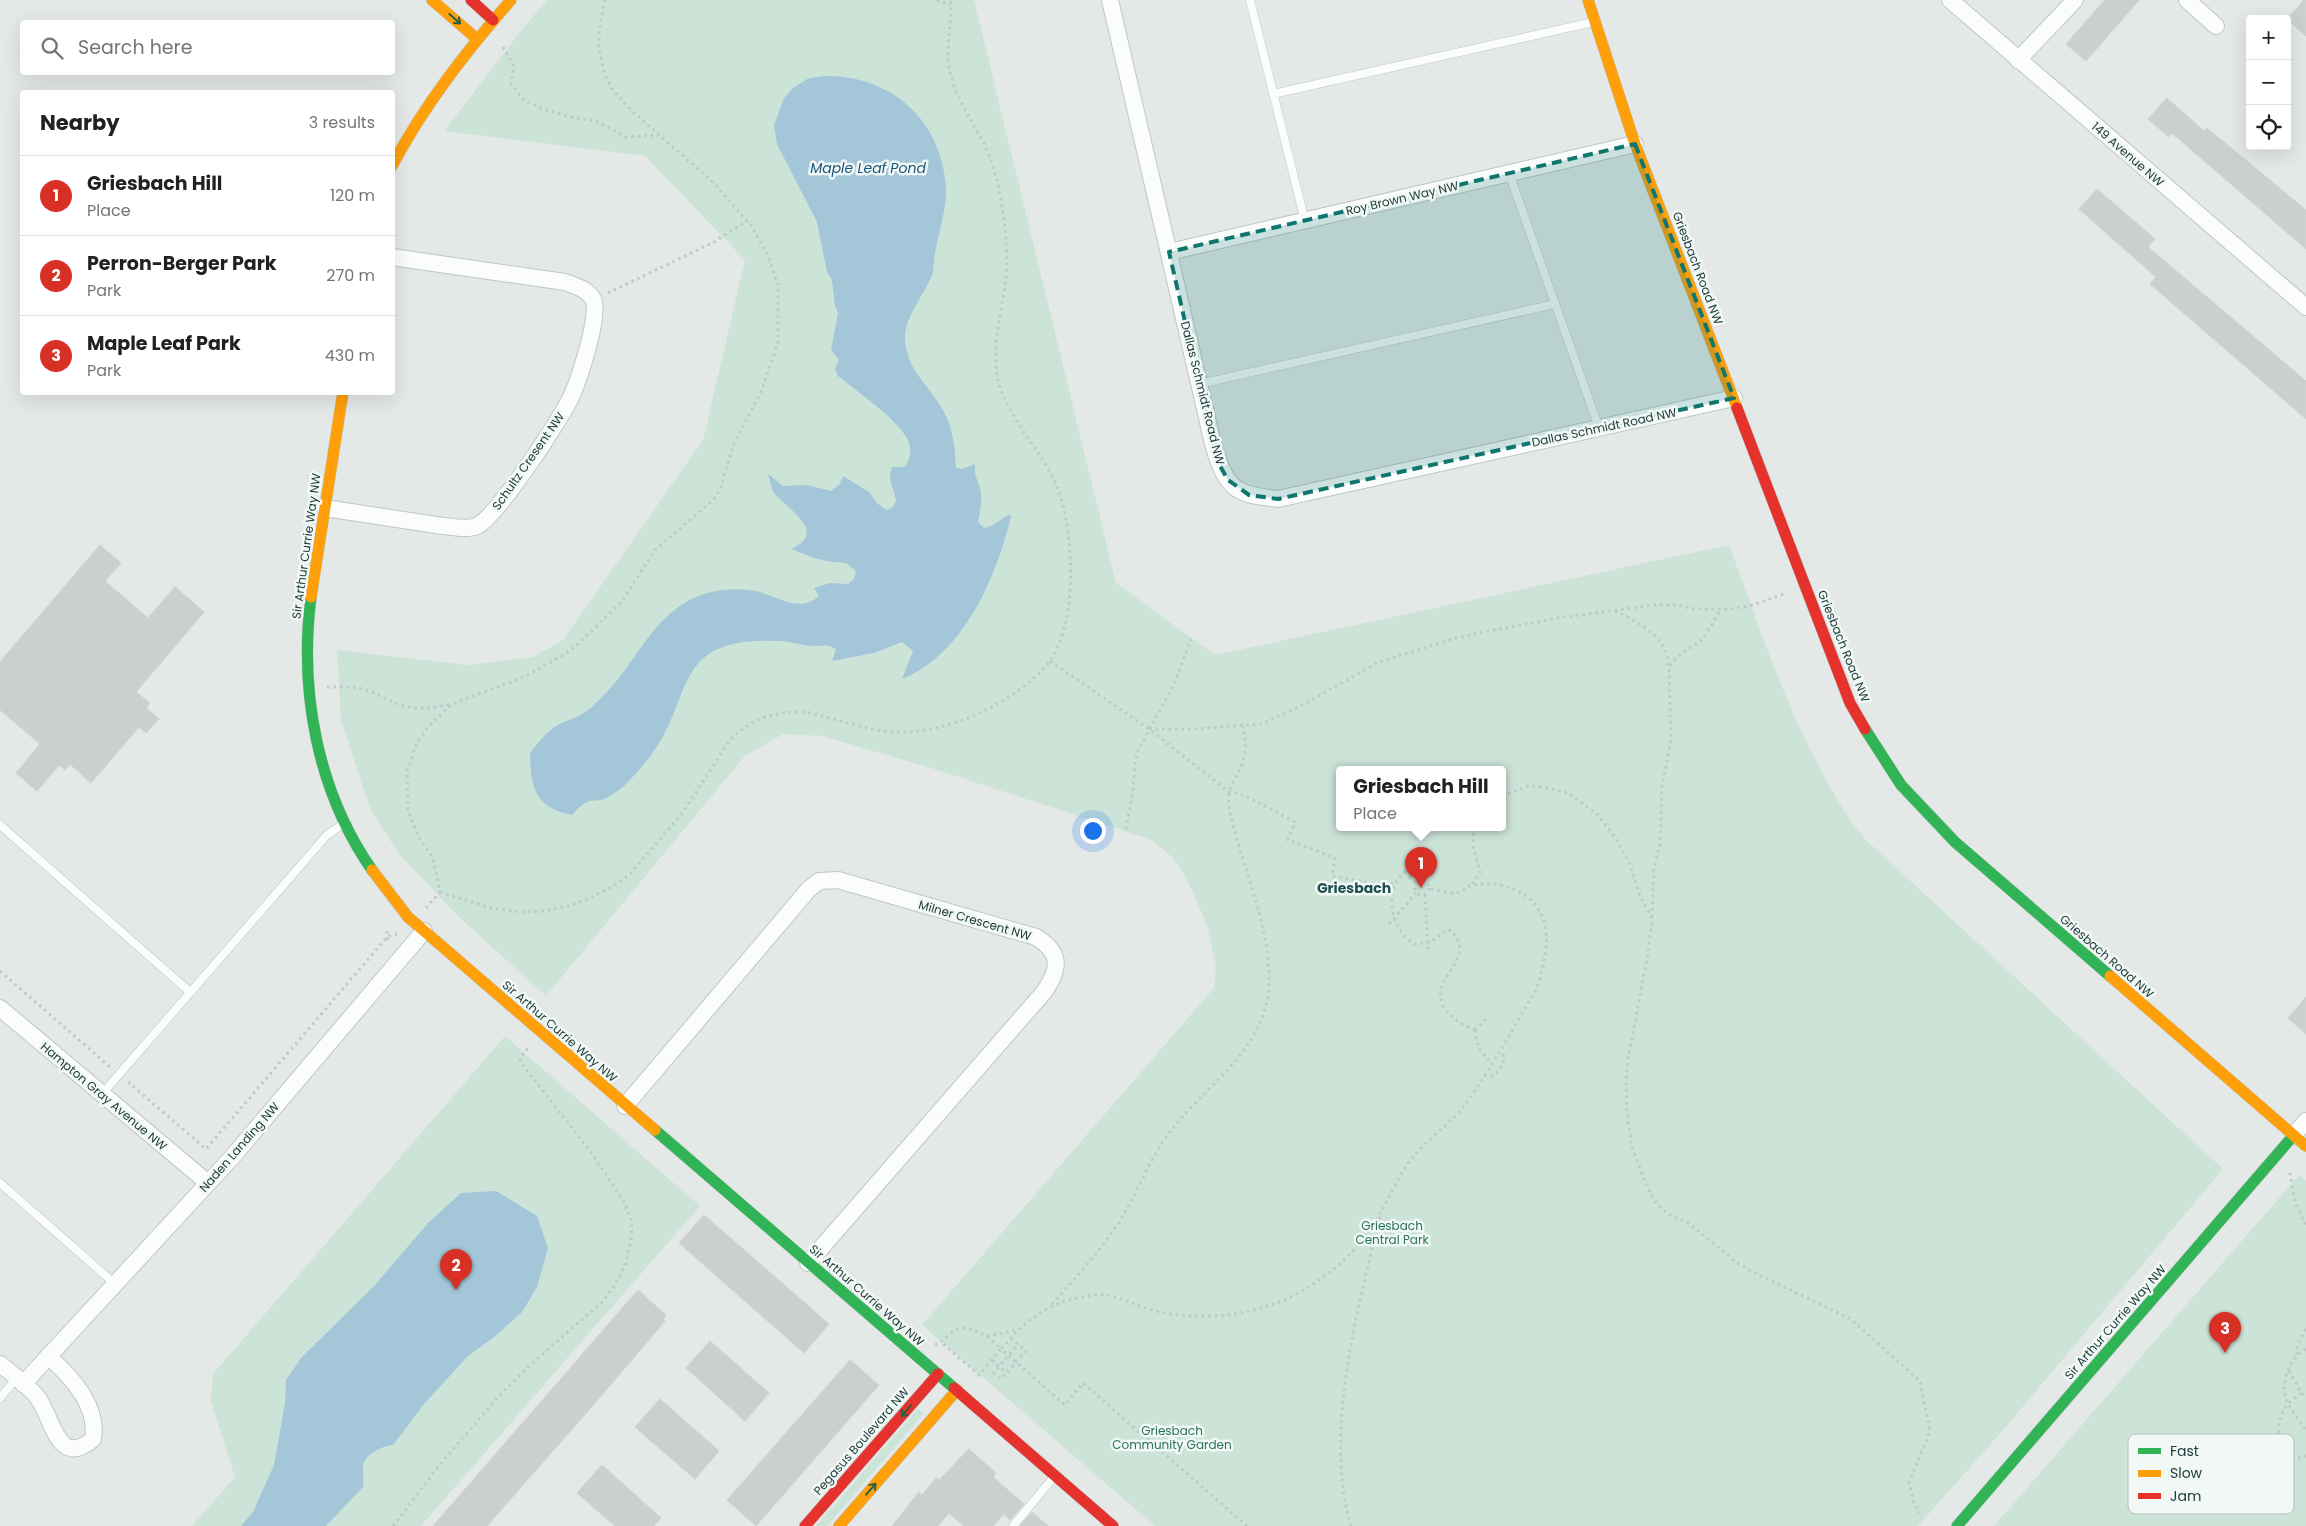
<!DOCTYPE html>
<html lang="en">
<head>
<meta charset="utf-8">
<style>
  body { margin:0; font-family:Poppins,sans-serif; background:#f2f2f2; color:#202124 }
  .controls { position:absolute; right:15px; top:15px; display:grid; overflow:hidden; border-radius:5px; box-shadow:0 5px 20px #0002 }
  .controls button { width:45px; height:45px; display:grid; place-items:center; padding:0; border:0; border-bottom:1px solid #e0e0e0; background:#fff; color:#202124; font:25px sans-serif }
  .you { position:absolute; left:1092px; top:830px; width:18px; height:18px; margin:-12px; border:4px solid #fff; border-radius:50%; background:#1a73e8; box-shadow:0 0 0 8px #1a73e833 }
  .badge { display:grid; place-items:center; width:32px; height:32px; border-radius:50%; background:#d93025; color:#fff; font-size:16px; font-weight:700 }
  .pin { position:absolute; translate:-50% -41px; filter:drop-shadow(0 1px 2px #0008) }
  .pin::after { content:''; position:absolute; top:26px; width:18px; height:15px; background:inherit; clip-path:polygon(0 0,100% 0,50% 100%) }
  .popup { position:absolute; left:1336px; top:766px; width:170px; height:65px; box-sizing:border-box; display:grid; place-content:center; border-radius:5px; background:#fff; filter:drop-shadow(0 1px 4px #0005); font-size:16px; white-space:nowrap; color:#757577 }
  .popup b { font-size:19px; color:#202124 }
  .popup::after { content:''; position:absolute; left:50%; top:100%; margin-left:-10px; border:10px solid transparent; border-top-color:#fff }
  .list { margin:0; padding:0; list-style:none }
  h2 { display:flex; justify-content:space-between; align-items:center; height:65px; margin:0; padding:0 20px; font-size:21px }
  h2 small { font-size:16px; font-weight:400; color:#757577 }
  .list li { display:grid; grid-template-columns:32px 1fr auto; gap:15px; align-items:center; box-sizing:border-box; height:80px; padding:0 20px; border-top:1px solid #e0e0e0 }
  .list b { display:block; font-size:19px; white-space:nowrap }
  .list p { margin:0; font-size:16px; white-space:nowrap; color:#757577 }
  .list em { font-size:16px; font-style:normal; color:#757577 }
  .icon { flex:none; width:28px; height:28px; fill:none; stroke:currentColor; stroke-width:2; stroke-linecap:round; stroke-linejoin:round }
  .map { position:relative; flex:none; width:2306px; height:1526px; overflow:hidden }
  .search { position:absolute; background:#fff; box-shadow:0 5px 20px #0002; left:20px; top:20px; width:375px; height:55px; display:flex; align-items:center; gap:12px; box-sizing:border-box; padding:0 18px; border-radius:5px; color:#757577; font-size:19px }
  .panel { position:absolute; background:#fff; box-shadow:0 5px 20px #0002; left:20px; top:90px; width:375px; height:305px; border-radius:5px }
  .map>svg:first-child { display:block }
</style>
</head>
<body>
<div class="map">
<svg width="2306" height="1526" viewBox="0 0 2306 1526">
  <rect width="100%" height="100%" fill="#e4e9e8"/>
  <g fill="#cce3d8" fill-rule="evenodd">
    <path d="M547,0H974L1116,583L1215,655L1729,545C1758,623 1784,704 1825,778C1837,800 1850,822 1867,841L2223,1169L2004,1429L1918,1526H1155L922,1325L1214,988L1216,966L1207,925L1186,877L1173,858L1152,840L934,769L822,736L783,734L744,757L546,996L459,917L398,853L369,806L341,719L337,650L468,665L533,657L563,640L703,440L745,260L645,156L444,131L524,27ZM1340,769H1502V827H1340Z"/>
    <polygon points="505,1036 700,1206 421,1526 192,1526 235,1477 211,1401 213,1374"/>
    <polygon points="2299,1175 2306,1181 2306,1526 1994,1526"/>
    <polygon points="918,1409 924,1413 827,1526 816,1526"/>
  </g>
  <g fill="#a3c7d9">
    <path d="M825,76C890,75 941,119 946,186C947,208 939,232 935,253C934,259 934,266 933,272C926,294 903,317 905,341C908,372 929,385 943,410C953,428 955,448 956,468L962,469L975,464C974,475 977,479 980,488C983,499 980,511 978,522L984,528C994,527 1001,518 1009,515L1011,516C997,576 964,654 902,679L913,651L902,642L874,653L832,661L836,650C836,649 831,646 830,646C824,644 817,647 811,646C800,645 789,641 778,641C665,636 698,702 644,764C634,776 622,790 608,797C602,801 597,800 590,801C583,803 577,809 572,815C534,807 531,788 530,753C537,744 544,735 553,728C563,721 575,719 584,713C590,709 596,703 601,698C635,666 651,616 696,597C714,589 737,588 756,591C778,596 799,614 819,596L814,588L830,583L848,584L854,579L856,572C846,559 840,564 826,561C815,559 802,553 791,549C829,532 788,510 774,493C771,488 770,480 768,474L783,486L807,485L831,491L839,485L843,476L869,492L877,503L886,510L892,508L896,501C894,486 887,483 892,467H904C912,460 912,444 905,435C888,412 860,394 838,376L835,369L839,360L831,350L838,313L835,306L832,280L827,272L817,222L777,144L774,125L784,98L793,88L809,78Z"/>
    <path d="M496,1191L537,1216L548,1248L537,1287L522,1312L493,1338L468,1356L424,1404L393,1445C382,1446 364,1454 363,1467C363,1474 364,1480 363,1487L326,1526H241L253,1512L274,1465L285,1403L286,1380L301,1358L375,1285L428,1223L461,1193Z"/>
  </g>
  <g fill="#cbd0cf" stroke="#ccd2d1">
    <polygon points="2105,0 2139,0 2086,61 2066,44"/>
    <polygon points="2304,0 2306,0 2306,36 2287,19"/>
    <polygon points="2167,98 2204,131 2207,128 2306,210 2306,249 2172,133 2169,137 2148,119"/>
    <polygon points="2097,189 2155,239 2148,247 2306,381 2306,419 2150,284 2156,277 2079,209"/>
    <polygon points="100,545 121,563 105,581 148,618 175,587 204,612 136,692 150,703 146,708 159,719 146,733 139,727 91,783 70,764 65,770 59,765 37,791 16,773 40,744 0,710 0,662"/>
    <polygon points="2306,997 2306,1034 2288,1018"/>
    <polygon points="704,1215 829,1324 804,1353 679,1243"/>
    <polygon points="638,1290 666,1315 663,1319 665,1321 595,1403 487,1526 433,1526"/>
    <polygon points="710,1341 769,1393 745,1421 686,1368"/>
    <polygon points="850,1360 879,1385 756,1526 727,1500"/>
    <polygon points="660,1399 719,1451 695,1479 635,1427"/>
    <polygon points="969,1449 996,1473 993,1477 1024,1504 1010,1520 1004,1514 993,1526 964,1526 949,1513 938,1526 892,1526 919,1492 922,1495 936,1478 939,1480"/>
    <polygon points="602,1465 661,1518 654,1526 615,1526 577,1493"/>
    <polygon points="1032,1512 1048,1526 1020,1526"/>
  </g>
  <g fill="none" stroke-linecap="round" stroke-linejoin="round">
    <g stroke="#c1c6c5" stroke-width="9">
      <g id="lane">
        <polyline points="1250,0 1305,221"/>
        <polyline points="1273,94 1593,22"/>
        <polyline points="1509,173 1599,428"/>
        <polyline points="1199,384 1555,304"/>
        <polyline points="0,825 190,992"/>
        <polyline points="102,1094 327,835 343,824"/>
        <polyline points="0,1183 114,1283"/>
        <polyline points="0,1398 17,1378"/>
        <polyline points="1013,1526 1053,1478"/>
      </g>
    </g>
    <g stroke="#c1c6c5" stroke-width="18">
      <g id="street">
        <path d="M1110,0L1206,413C1211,435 1218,479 1239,490C1251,497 1265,497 1278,499L1734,398"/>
        <polyline points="1950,0 2306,307"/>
        <polyline points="2187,0 2216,26"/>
        <polyline points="2018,60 2075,0"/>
        <polyline points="1169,252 1635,144"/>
        <path d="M325,508L443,526C454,527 467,530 477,526C496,518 563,416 572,395C579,379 601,313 593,299C587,289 576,286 565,282L392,257"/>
        <polyline points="0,1008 208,1183"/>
        <path d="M625,1106L809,889L819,881L838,880L1036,937C1062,953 1060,969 1044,992L808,1263"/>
        <polyline points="2293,1136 2306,1121"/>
        <path d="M0,1364C12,1374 28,1385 38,1398C53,1419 58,1469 93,1439C99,1406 71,1376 48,1356"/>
        <polyline points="23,1384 234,1155 424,931"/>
      </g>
    </g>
    <g stroke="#bfc7c5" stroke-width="12">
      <g id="fast">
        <path d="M311,597C299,691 317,791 372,870"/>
        <polyline points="1865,729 1901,785 1955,842 2110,976"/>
        <polyline points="655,1130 954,1388"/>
        <polyline points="1957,1526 2293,1136"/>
      </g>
    </g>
    <g stroke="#bfc7c5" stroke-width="12">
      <g id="slow">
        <polyline points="432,0 477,39"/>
        <polyline points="1588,0 1635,144 1737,408"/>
        <path d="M392,166C424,105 466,52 511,0"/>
        <polyline points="311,597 343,392"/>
        <polyline points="372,870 408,917 655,1130"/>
        <polyline points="2110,976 2306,1146"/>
        <polyline points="839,1526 957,1390"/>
      </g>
    </g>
    <g stroke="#bfc7c5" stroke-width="12">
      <g id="jam">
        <polyline points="471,0 493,20"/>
        <polyline points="1737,408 1850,703 1865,729"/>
        <polyline points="954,1388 1113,1526"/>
        <polyline points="805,1526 938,1374"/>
      </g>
    </g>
    <g stroke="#c0c9c8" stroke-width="3" stroke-dasharray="2.5 4" stroke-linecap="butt">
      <polyline points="937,0 951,5"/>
      <polyline points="503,47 514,66 511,84 524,100 542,109 571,117 596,121 626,137 659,135"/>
      <polyline points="608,293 714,242 747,221"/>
      <path d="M1615,611C1638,622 1669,637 1668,666"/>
      <polyline points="1050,661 1149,729 1229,792 1244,795 1295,822 1288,840 1335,858 1332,876 1370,883 1396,884"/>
      <path d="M327,687C340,687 353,686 366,690C381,695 393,704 409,707C423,710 437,707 451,704"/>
      <polyline points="1149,729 1193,729 1261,724 1299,707 1379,662 1449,640 1483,632 1558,618 1654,605 1677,605 1695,609 1731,609 1753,605 1786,593"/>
      <polyline points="1502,796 1528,786 1544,787 1569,793 1597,814 1615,837 1630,864 1640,896 1652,919 1647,959 1628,1059 1626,1081 1627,1112 1632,1147 1646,1184 1656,1203 1668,1214 1690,1224 1737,1263 1757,1274 1851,1319 1920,1381 1930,1431 1909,1483 1914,1503 1920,1513"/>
      <polyline points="1126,829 1133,791 1135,762 1138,751 1176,680 1191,639"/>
      <path d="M1410,866C1405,872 1398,877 1395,885C1386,905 1396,934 1415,944L1431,942L1448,929C1485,959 1420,980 1447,1011C1455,1020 1463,1026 1475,1030"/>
      <polyline points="1404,872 1416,883"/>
      <circle cx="1422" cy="888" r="7"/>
      <polyline points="1472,884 1480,872 1473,846 1474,827"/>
      <path d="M440,892L491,908L521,912L544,911L568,906L588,899L610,888L628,876L681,815L730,740C751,718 776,711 806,712C839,719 870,733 905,732C934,731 962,722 988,709C1008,698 1031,684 1046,666C1078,629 1074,542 1061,498C1049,456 1012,427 999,384C988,343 1007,301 1007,260C1006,225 1000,177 985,146C974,124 958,101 951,77C944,51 952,26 951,0"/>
      <polyline points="1425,895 1428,952"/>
      <polyline points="426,908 440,892 433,858 419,838 408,810 407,771 417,743 427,728 452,704 524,677 560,657 575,647 622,601 655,550 714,499 721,487 734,443 761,392 778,343 778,285 769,258 752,227 715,184 632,111 612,89 605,75 599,50 599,31 605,0"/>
      <polyline points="1652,917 1654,868 1660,844 1662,786 1671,741 1669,667 1676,658 1703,639 1721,609"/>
      <polyline points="1389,924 1416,893"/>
      <polyline points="387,931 388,941"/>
      <polyline points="0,971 110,1067"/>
      <polyline points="1475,1030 1479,1049 1492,1064"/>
      <polyline points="1475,1030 1485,1020 1491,1018"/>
      <path d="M1484,1075L1493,1076C1500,1071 1504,1064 1504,1056L1500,1053"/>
      <polyline points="128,1082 206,1149 388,936 397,934"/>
      <polyline points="2290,1173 2296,1205 2306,1225"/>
      <path d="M1052,1304C1076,1278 1100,1251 1119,1222C1137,1193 1149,1161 1169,1133C1205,1085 1268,1049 1269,982C1270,938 1253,892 1240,850C1236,835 1231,821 1229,806C1227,785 1236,781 1242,764C1247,752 1245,738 1243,726"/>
      <polyline points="987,1336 1017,1330"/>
      <polyline points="1011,1338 1026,1351 1001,1379 994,1373 1018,1344"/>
      <path d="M935,1345C942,1342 945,1338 951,1333C968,1320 990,1338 1001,1349L979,1375L942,1343"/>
      <path d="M2306,1349C2288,1358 2279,1386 2288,1404C2293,1413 2301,1422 2306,1431"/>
      <polyline points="2297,1355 2296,1349 2306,1328"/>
      <polyline points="992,1360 1006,1373"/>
      <polyline points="2289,1371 2301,1393 2306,1395"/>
      <path d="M2301,1393C2297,1397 2292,1400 2288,1404C2274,1420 2276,1446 2292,1459L2306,1456"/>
      <polyline points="393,1526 442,1462 499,1396 529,1366 602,1302 615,1285 626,1263 631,1240 632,1221 622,1198 587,1147 521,1063 520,1058 529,1047"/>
      <path d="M1247,1526L1083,1383L1065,1405L1001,1349C1024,1323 1044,1304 1079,1298C1088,1296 1098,1293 1107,1295C1126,1299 1144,1309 1164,1313C1203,1320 1245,1316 1282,1301C1323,1283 1358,1253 1380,1214C1390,1197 1398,1178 1409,1162C1425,1141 1448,1126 1464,1106C1490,1071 1510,1033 1532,997C1538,988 1540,976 1543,966C1553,924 1542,893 1495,884C1489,883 1478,884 1472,885C1467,886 1463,892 1456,893C1447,893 1437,891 1429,888"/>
      <path d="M1351,1526C1323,1433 1358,1308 1380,1216"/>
    </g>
    <use href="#lane" stroke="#fbfcfc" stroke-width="8"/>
    <use href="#street" stroke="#fbfcfc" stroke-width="16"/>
    <use href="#fast" stroke="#30b455" stroke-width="11"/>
    <use href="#slow" stroke="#ff9f0a" stroke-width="11"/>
    <use href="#jam" stroke="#e5322d" stroke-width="11"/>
  </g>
  <defs><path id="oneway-shaft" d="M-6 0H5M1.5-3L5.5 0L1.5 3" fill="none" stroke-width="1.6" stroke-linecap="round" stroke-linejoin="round" transform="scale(1.25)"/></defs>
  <g stroke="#266143">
    <use href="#oneway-shaft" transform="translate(455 19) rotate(41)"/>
    <use href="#oneway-shaft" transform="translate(906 1411) rotate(131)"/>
    <use href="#oneway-shaft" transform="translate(871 1489) rotate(-49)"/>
  </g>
  <path fill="#0f766e" fill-opacity="0.2" stroke="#0f766e" stroke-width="4" stroke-dasharray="10 6" stroke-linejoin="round" d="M1635,144L1734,398L1278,499L1249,495L1228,480L1219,464L1206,413L1169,252Z"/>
  <g text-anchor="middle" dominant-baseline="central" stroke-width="5" stroke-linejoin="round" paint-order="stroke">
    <g font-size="12" fill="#213d3b" stroke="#f1f8f6">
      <text transform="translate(2128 154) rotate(41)">149 Avenue NW</text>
      <text transform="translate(1402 198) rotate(-13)">Roy Brown Way NW</text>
      <text transform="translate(1698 268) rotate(69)">Griesbach Road NW</text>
      <text transform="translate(1203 393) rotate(76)">Dallas Schmidt Road NW</text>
      <text transform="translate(1604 427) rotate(-12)">Dallas Schmidt Road NW</text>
      <text transform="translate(528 461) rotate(-55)">Schultz Cresent NW</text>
      <text transform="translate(306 546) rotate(-82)">Sir Arthur Currie Way NW</text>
      <text transform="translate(1844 646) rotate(68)">Griesbach Road NW</text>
      <text transform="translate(975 920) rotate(16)">Milner Crescent NW</text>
      <text transform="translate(2107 956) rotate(41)">Griesbach Road NW</text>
      <text transform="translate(560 1031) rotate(41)">Sir Arthur Currie Way NW</text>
      <text transform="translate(104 1096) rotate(40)">Hampton Gray Avenue NW</text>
      <text transform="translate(239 1147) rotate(-49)">Naden Landing NW</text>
      <text transform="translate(867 1295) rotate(41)">Sir Arthur Currie Way NW</text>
      <text transform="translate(2115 1322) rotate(-49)">Sir Arthur Currie Way NW</text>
      <text transform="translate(861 1441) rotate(-49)">Pegasus Boulevard NW</text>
    </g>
    <g font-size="12" fill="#2a7556" stroke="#f1f8f6">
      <text x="1392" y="1225">Griesbach<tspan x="1392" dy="14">Central Park</tspan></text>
      <text x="1172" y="1430">Griesbach<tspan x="1172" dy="14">Community Garden</tspan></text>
    </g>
    <g font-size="14" font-style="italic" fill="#19577a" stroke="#f1f8f6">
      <text x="868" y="168">Maple Leaf Pond</text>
    </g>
    <g font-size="14" font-weight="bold" fill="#1c4f4d" stroke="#f1f8f6">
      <text x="1354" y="888">Griesbach</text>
    </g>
  </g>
  <rect x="2128" y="1434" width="166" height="80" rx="8" fill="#f1f8f6" stroke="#b3c0be" stroke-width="1"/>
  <rect x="2138" y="1448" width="23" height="6" fill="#30b455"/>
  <rect x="2138" y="1470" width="23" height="7" fill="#ff9f0a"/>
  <rect x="2138" y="1493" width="23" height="6" fill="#e5322d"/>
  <g font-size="14" fill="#213d3b">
    <text x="2170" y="1456">Fast</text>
    <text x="2170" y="1478">Slow</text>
    <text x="2170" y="1501">Jam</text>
  </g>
</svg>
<div class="controls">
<button>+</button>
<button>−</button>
<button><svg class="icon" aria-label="locate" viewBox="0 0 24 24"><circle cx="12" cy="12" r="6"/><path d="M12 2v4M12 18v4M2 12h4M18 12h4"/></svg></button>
</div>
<div class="you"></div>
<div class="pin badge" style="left:1421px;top:888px">1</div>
<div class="popup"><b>Griesbach Hill</b>Place</div>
<div class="pin badge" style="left:456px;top:1290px">2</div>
<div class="pin badge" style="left:2225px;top:1353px">3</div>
<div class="search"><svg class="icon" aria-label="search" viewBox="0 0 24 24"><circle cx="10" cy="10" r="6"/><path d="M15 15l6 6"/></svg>Search here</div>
<section class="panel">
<h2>Nearby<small>3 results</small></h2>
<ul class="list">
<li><span class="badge">1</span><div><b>Griesbach Hill</b><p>Place</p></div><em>120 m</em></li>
<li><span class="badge">2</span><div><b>Perron-Berger Park</b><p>Park</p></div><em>270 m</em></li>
<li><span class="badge">3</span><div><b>Maple Leaf Park</b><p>Park</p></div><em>430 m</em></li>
</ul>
</section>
</div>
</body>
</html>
